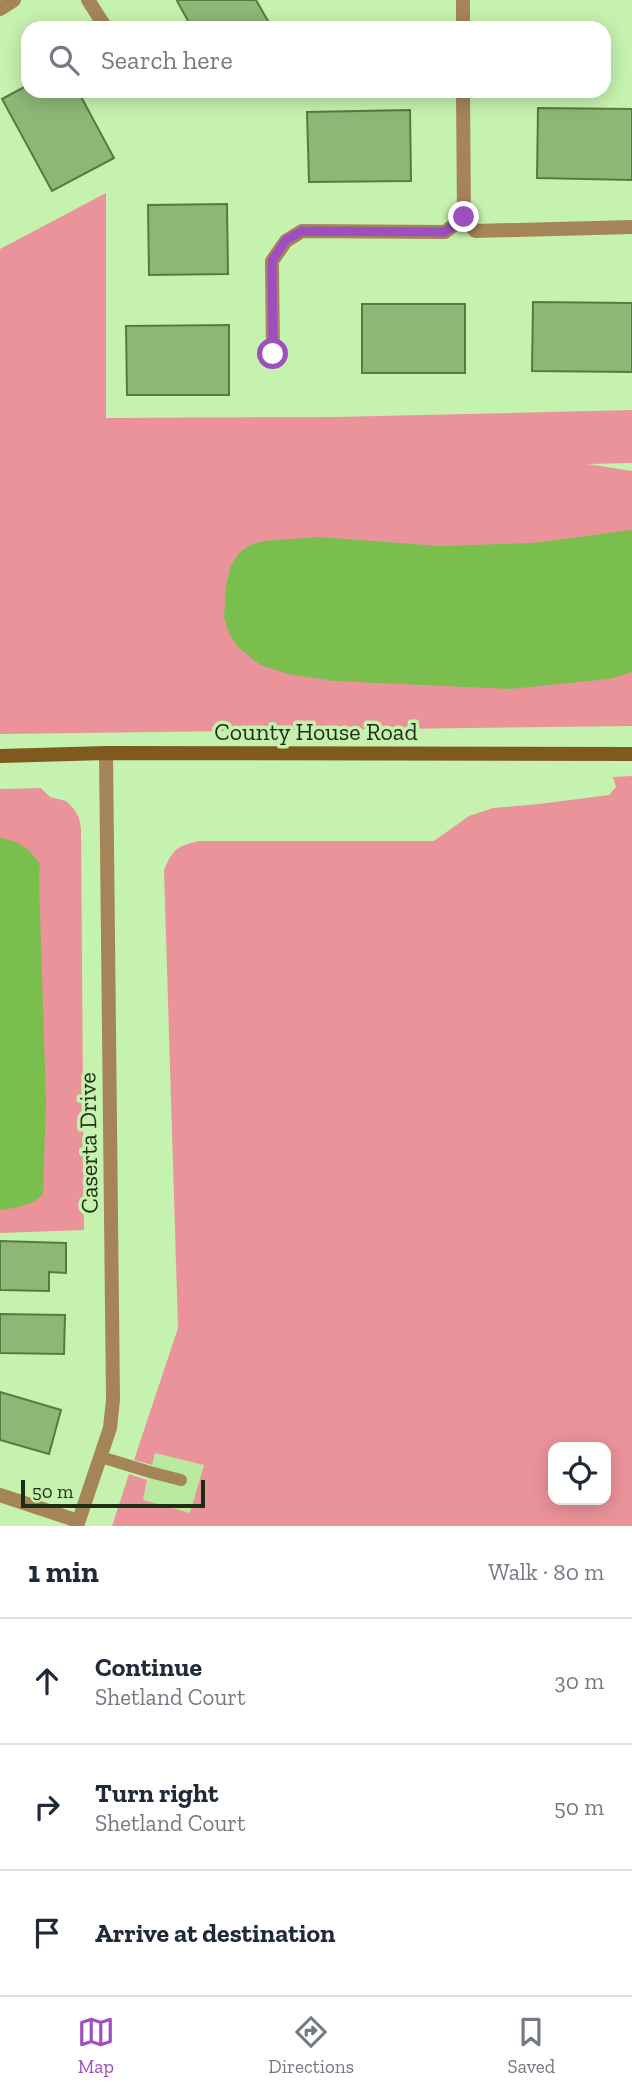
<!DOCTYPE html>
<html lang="en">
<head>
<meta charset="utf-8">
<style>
  body { margin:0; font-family:"Zilla Slab",serif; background:#f6f6f7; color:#1f2937 }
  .controls { position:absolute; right:21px; bottom:21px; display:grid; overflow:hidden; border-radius:14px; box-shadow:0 4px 18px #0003 }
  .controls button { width:63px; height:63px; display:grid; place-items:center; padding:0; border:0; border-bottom:2px solid #e0e1e3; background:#fff; color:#1f2937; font:35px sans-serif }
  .scale { position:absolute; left:21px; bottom:18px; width:184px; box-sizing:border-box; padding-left:7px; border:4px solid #1e2e14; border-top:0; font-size:19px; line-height:24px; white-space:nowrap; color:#1e2e14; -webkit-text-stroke:5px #c6f2af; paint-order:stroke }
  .stop { position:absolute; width:21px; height:21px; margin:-16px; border:5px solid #9e4fbf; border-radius:50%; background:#fff }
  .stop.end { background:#9e4fbf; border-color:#fff; box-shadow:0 2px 7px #0008 }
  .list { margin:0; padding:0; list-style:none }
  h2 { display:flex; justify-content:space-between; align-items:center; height:91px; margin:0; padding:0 28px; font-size:30px }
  h2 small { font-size:23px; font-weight:400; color:#747a83 }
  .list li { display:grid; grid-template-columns:46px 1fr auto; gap:21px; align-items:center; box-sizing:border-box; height:126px; padding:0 28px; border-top:2px solid #e0e1e3 }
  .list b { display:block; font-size:26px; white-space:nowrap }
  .list p { margin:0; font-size:23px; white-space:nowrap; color:#747a83 }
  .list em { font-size:23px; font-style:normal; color:#747a83 }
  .icon { flex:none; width:38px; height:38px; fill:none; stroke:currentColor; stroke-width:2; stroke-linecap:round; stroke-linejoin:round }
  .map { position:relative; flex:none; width:632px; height:1526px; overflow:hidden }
  .search { position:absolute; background:#fff; box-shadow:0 4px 18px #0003; left:21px; right:21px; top:21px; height:77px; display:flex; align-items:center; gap:18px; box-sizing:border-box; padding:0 24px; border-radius:21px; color:#747a83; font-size:26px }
  .sheet { height:469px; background:#fff }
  nav { display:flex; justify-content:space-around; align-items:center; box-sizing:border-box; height:98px; border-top:2px solid #e0e1e3; background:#fff; font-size:19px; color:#747a83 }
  nav a { display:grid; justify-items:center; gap:4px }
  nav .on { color:#9e4fbf }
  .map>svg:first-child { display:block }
</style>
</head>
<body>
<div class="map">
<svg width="632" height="1526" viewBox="0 0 632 1526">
  <rect width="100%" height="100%" fill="#c6f2af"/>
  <polygon fill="#b9e89f" points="155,1453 204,1464 191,1513 142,1500"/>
  <g fill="#eb939a" fill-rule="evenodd">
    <polygon points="106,193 106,418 335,417 632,410 632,463 588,464 632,471 632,726 0,734 0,249"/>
    <path d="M632,776V1526H112L129,1474L147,1480L143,1500L190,1513L204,1465L155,1453L152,1465L134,1460L178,1328L164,870C173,849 177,846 199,841H434L469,816L493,808L539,804L609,795L616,787L613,777ZM606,1447V1500H553V1447Z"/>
    <polygon points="41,788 50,797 66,801 74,809 79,818 81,828 84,1230 0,1233 0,789"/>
  </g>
  <g fill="#7abf4d">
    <polygon points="632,530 632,672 609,679 510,689 334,681 292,675 260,665 238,647 229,634 224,617 226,586 230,567 239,553 250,545 264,541 319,537 440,546 533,543"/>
    <path d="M0,838C19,841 29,848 40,864L39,878L46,1102L43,1194C32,1206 18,1207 2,1210L0,1209Z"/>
  </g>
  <g fill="#8eb777" stroke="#557c3f" stroke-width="2">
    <polygon points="178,0 256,0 272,28 192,28 177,1"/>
    <polygon points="28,85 28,91 78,91 114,158 52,191 2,99"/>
    <polygon points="538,108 632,109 632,180 537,178"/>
    <polygon points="410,110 411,181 309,182 307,112"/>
    <polygon points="227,204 228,274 149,275 148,205"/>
    <polygon points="533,302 632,303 632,372 532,371"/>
    <rect x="362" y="304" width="103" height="69"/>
    <polygon points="229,325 229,395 127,395 126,326"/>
    <polygon points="0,1241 66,1243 66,1273 49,1272 49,1291 0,1290"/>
    <polygon points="0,1314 65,1315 64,1354 0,1353"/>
    <polygon points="0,1392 61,1410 49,1454 0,1440"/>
  </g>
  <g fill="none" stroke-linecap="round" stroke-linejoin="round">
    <polyline stroke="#a58557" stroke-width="12" points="101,1457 150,1472 181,1480"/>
    <g stroke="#a58557" stroke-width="14">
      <polyline points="88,0 106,28"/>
      <polyline points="463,0 463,28"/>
      <polyline points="0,9 14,0"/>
      <polyline points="463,91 464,217 475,231 632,227"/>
      <polyline points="273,354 272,261 286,241 302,231 445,232 464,217"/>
      <polyline points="0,1495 78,1521"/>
      <polyline points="77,1526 110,1428 113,1400 106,753"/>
    </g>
    <polyline stroke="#7f591e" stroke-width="14" points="0,756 106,753 632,754"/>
  </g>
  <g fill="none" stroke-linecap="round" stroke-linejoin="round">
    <polyline stroke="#9e4fbf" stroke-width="9" points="273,354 272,261 286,240 302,231 445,232 464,217"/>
  </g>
  <g text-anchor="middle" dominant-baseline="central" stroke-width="7" stroke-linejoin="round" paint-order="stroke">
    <g font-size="24" fill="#1e2e14" stroke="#c6f2af">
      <text x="316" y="731">County House Road</text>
      <text transform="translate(88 1143) rotate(-91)">Caserta Drive</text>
    </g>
  </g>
</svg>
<div class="controls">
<button><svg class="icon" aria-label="locate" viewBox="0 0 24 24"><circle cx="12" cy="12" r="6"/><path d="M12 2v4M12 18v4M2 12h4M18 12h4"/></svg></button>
</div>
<div class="scale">50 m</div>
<div class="stop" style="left:273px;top:354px"></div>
<div class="stop end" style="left:464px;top:217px"></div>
<div class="search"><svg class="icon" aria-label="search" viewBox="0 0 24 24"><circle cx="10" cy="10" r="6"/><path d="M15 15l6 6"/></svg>Search here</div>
</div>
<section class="sheet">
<h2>1 min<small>Walk · 80 m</small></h2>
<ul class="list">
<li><svg class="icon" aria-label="ahead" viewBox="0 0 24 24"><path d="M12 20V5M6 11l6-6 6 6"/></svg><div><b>Continue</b><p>Shetland Court</p></div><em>30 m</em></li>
<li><svg class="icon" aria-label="right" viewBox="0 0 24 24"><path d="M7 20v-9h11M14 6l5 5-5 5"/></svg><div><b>Turn right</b><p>Shetland Court</p></div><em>50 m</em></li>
<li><svg class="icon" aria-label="arrive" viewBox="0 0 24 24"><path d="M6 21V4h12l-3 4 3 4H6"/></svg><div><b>Arrive at destination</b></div></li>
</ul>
</section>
<nav>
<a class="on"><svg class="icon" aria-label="map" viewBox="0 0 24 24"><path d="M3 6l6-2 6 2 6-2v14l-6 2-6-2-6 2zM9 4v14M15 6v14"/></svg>Map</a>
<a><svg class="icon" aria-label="directions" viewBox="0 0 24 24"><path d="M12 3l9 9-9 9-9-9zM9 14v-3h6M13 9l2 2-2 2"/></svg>Directions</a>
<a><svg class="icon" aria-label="saved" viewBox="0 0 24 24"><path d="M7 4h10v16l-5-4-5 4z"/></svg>Saved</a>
</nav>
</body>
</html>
